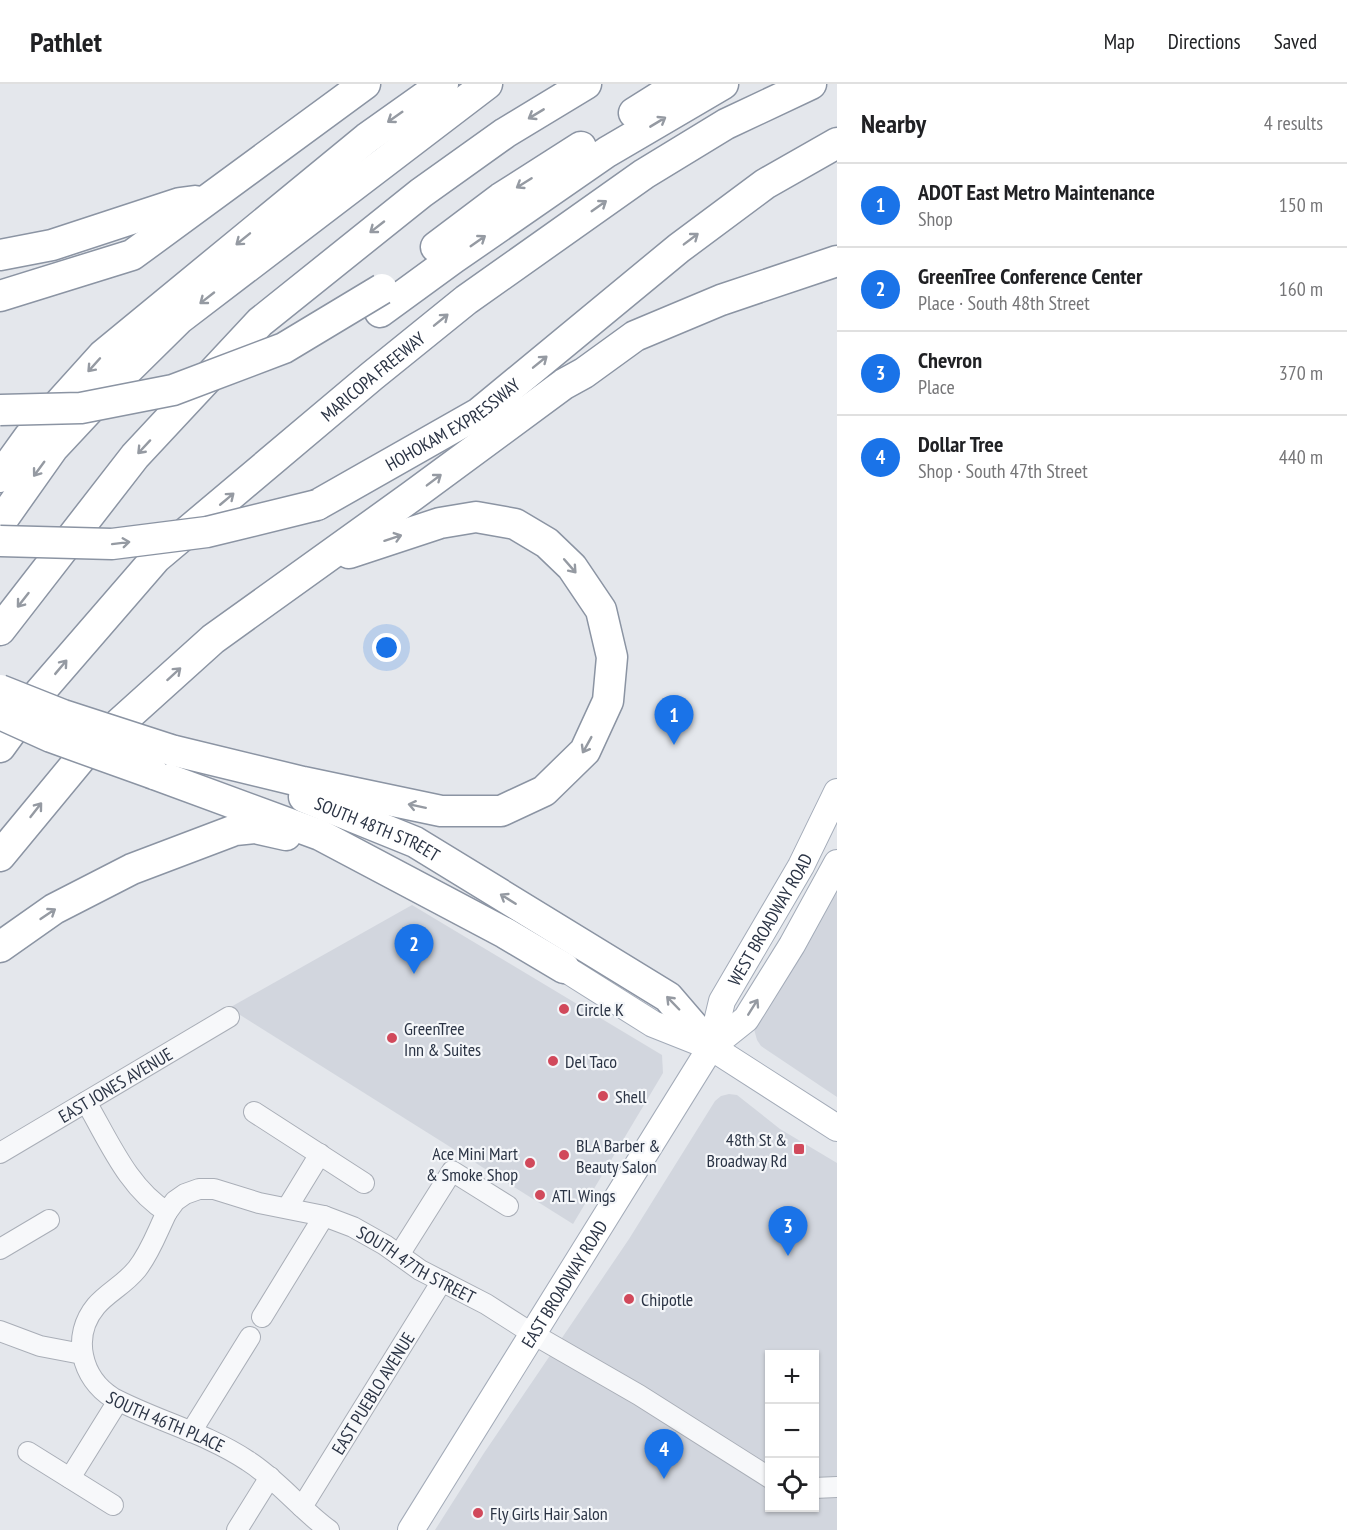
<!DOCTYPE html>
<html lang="en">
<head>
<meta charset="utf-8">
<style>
  body { margin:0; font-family:"PT Sans Narrow",sans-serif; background:#f2f2f2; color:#202124 }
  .controls { position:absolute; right:18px; bottom:18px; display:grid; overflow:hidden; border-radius:0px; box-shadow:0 2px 4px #0004 }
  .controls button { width:54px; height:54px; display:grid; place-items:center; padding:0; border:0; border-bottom:2px solid #e0e0e0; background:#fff; color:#202124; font:30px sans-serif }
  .you { position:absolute; left:387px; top:564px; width:21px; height:21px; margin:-15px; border:4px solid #fff; border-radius:50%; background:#1a73e8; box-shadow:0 0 0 9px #1a73e833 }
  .badge { display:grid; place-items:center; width:39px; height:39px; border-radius:50%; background:#1a73e8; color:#fff; font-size:20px; font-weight:700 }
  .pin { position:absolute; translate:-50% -50px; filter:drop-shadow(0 2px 3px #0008) }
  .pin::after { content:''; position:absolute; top:32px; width:21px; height:18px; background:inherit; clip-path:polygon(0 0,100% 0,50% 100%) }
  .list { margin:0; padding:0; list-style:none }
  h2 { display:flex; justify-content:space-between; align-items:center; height:78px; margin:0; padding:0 24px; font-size:26px }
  h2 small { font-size:20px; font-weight:400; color:#757577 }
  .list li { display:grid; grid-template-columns:39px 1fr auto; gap:18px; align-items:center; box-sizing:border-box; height:84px; padding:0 24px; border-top:2px solid #e0e0e0 }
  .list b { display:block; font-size:22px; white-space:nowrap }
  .list p { margin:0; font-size:20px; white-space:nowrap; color:#757577 }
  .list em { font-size:20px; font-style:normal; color:#757577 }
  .icon { flex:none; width:33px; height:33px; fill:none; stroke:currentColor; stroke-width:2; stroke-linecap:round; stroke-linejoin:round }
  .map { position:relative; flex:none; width:837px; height:1446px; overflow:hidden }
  header { display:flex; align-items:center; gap:36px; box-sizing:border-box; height:84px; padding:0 30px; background:#fff; border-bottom:2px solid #e0e0e0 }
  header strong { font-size:28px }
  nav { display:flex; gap:33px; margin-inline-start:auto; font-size:21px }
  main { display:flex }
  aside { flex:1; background:#fff }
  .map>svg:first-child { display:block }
</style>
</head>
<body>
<header>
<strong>Pathlet</strong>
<nav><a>Map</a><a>Directions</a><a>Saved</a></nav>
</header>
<main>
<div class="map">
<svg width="837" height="1446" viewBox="0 0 837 1446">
  <rect width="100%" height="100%" fill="#e4e7ec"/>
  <g fill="#d2d6de" fill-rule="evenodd">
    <polygon points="837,801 837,1013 761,962 757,956 754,945 755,940"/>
    <polygon points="412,821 662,971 663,989 573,1140 229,924"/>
    <path d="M729,1010L737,1011L780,1045L837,1079V1446H435L484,1369L629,1155L715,1017L721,1012ZM770,1270H814V1424H770Z"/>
  </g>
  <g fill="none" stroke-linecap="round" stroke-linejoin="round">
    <g stroke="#a9aeb7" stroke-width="22">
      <g id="minor">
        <path id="s1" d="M86,1018C109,1057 128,1104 167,1128L175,1117L185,1110L199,1105H214L259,1119L324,1132L353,1143L385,1161L420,1186L486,1220L533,1250L639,1311L770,1394"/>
        <polyline points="254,1028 364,1099"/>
        <path id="s2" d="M0,1069L229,933"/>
        <polyline points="287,1124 320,1070"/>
        <path id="s3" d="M167,1128C157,1148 151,1167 137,1185C124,1201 108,1208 96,1222C71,1252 81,1294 113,1314C157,1337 206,1349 248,1377C278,1396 300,1425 329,1446"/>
        <polyline points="0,1165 49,1136"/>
        <polyline points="399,1171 452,1087 508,1122"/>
        <polyline points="262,1233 324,1132"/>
        <polyline points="0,1247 40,1262 82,1270"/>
        <polyline points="191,1348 250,1253"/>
        <polyline points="28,1368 113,1421"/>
        <polyline points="70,1394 118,1317"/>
        <polyline points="814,1404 837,1403"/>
        <path id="s4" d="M302,1423L442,1197"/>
        <polyline points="237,1446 270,1393"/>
      </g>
    </g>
    <g stroke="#a3abb8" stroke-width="28">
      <g id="major">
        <polyline points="564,884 653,940 711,963 837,1044"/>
        <path id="s5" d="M711,963L722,917L801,782L837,708"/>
        <path id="s6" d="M411,1446L711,963L746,935L792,861L837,779"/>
      </g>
    </g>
    <g stroke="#8b94a3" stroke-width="33">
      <g id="highway">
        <polyline points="634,29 680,0"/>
        <polyline points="436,163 501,114 581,63"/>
        <polyline points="0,171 52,161 180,119 195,117"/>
        <polyline points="0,212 132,171 365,0"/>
        <polyline points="380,228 454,174 607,68 723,0"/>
        <polyline points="0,393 29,353 103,271 367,54 443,0"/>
        <path id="s7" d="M317,421L479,329L679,164L765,100L837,59"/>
        <polyline points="0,439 53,364 110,303 179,235 487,0"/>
        <polyline points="0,546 135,372 260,238 421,109 505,49 586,0"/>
        <path id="s8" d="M0,663L40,608L156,474L372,292L466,216L644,90L726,40L811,0"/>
        <polyline points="171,666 303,698 441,727 501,727 544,707 585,667 608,617 612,573 601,526 572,483 547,459 515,440 476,433 440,439 349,469"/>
        <polyline points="154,690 320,751 505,849 564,884"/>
        <path id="s9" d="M304,713L415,758L668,913L711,963"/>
        <polyline points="0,772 81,674 213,555 412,412 564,300 584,289 635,252 721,216 837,177"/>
        <polyline points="0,863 54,825 132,785 235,746 255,744 286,751"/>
      </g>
    </g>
    <use href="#minor" stroke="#f7f8fa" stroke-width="20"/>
    <use href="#major" stroke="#fff" stroke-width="26"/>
    <use href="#highway" stroke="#fff" stroke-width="30"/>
    <g stroke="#8b94a3" stroke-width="33" stroke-linecap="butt">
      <g id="highway-bridge">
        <polyline points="0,326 81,324 173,306 284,264 382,205"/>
        <polyline points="0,457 112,460 207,448 317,421"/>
        <polyline points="0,606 63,631 171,666"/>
        <polyline points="0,630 51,653 154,690"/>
      </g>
    </g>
    <use href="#highway-bridge" stroke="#fff" stroke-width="30"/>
  </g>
  <defs><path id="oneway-shaft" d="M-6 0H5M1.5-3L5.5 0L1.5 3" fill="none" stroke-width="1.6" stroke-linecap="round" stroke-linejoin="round" transform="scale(1.5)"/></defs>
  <g stroke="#959aa2">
    <use href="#oneway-shaft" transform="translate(536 30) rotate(149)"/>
    <use href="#oneway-shaft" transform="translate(395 33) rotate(145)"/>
    <use href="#oneway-shaft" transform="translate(658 38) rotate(-31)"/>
    <use href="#oneway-shaft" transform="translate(524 99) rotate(148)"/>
    <use href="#oneway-shaft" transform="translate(599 122) rotate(-35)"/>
    <use href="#oneway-shaft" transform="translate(377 143) rotate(142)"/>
    <use href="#oneway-shaft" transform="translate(243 155) rotate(141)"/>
    <use href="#oneway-shaft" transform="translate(691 155) rotate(-37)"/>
    <use href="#oneway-shaft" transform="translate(478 157) rotate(-35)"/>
    <use href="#oneway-shaft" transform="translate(207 214) rotate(142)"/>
    <use href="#oneway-shaft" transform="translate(441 236) rotate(-39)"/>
    <use href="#oneway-shaft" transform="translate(540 278) rotate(-39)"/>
    <use href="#oneway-shaft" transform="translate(94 281) rotate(132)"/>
    <use href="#oneway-shaft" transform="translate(144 363) rotate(133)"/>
    <use href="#oneway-shaft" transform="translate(39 385) rotate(126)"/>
    <use href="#oneway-shaft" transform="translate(434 396) rotate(-37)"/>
    <use href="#oneway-shaft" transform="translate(227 415) rotate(-40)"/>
    <use href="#oneway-shaft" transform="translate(393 454) rotate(-18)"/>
    <use href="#oneway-shaft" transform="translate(121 459) rotate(-7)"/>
    <use href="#oneway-shaft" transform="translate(570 482) rotate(49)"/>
    <use href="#oneway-shaft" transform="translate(23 516) rotate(128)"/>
    <use href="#oneway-shaft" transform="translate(61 583) rotate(-50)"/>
    <use href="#oneway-shaft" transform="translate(174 590) rotate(-42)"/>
    <use href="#oneway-shaft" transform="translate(587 661) rotate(119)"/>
    <use href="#oneway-shaft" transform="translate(417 722) rotate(-168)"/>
    <use href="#oneway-shaft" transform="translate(36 726) rotate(-52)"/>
    <use href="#oneway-shaft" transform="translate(508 815) rotate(-148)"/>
    <use href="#oneway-shaft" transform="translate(48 830) rotate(-34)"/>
    <use href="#oneway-shaft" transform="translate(673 919) rotate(-134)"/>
    <use href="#oneway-shaft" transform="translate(753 923) rotate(-58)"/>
  </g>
  <g fill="#d1495b" stroke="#f4f6f9" stroke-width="2">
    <circle cx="564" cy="925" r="6"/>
    <circle cx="392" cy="954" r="6"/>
    <circle cx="553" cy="977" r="6"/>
    <circle cx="603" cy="1012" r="6"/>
    <rect x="793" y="1059" width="12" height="12" rx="3"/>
    <circle cx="564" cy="1071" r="6"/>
    <circle cx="530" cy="1079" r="6"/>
    <circle cx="540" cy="1111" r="6"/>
    <circle cx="629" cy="1215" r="6"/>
    <circle cx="478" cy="1429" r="6"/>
  </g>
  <g text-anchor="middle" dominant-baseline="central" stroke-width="4.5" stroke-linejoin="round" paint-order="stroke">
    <g font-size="18" fill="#2b3445" stroke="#f4f6f9">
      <text stroke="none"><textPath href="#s8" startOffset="528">MARICOPA FREEWAY</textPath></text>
      <text stroke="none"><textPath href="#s7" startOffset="158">HOHOKAM EXPRESSWAY</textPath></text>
      <text stroke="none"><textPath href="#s9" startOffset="80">SOUTH 48TH STREET</textPath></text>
      <text stroke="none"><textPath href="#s5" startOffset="142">WEST BROADWAY ROAD</textPath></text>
      <text stroke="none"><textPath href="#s2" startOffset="134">EAST JONES AVENUE</textPath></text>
      <text stroke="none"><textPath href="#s1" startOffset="412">SOUTH 47TH STREET</textPath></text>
      <text stroke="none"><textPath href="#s6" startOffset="290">EAST BROADWAY ROAD</textPath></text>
      <text stroke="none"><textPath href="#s4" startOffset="134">EAST PUEBLO AVENUE</textPath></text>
      <text stroke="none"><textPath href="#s3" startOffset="284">SOUTH 46TH PLACE</textPath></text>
    </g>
    <g font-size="18" fill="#2b3445" stroke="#f4f6f9" text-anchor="start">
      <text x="576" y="925">Circle K</text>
      <text x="404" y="944">GreenTree<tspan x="404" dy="21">Inn &amp; Suites</tspan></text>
      <text x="565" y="977">Del Taco</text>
      <text x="615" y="1012">Shell</text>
      <text x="787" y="1055" text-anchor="end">48th St &amp;<tspan x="787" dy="21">Broadway Rd</tspan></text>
      <text x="576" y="1061">BLA Barber &amp;<tspan x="576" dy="21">Beauty Salon</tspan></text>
      <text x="518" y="1069" text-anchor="end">Ace Mini Mart<tspan x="518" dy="21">&amp; Smoke Shop</tspan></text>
      <text x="552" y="1111">ATL Wings</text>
      <text x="641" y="1215">Chipotle</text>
      <text x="490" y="1429">Fly Girls Hair Salon</text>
    </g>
  </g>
</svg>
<div class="controls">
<button>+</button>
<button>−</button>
<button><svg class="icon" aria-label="locate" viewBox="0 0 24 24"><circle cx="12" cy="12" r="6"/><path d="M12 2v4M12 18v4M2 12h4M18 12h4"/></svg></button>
</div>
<div class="you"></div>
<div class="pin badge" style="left:674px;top:661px">1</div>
<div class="pin badge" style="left:414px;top:890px">2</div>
<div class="pin badge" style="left:788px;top:1172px">3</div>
<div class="pin badge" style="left:664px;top:1395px">4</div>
</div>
<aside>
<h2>Nearby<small>4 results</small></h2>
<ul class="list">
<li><span class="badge">1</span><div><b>ADOT East Metro Maintenance</b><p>Shop</p></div><em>150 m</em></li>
<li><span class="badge">2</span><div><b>GreenTree Conference Center</b><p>Place · South 48th Street</p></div><em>160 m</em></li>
<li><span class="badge">3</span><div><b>Chevron</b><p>Place</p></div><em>370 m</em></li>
<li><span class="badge">4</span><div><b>Dollar Tree</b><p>Shop · South 47th Street</p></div><em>440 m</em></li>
</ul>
</aside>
</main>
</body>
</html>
